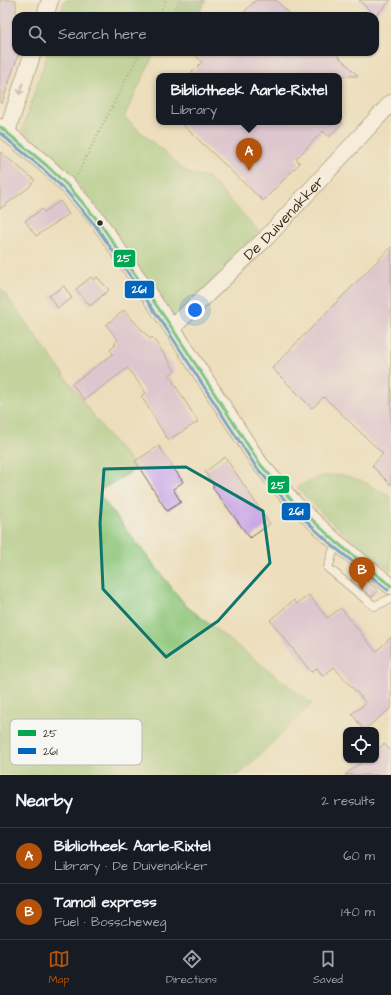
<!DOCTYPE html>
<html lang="en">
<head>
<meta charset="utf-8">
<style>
  body { margin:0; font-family:"Architects Daughter",sans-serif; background:#20242c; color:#f1f3f6 }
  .controls { position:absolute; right:12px; bottom:12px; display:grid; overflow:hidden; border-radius:8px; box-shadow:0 1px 3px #0004 }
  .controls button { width:36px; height:36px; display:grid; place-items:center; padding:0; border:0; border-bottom:1px solid #363941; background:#171b24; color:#f1f3f6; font:20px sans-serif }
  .you { position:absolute; left:195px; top:310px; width:14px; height:14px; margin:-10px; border:3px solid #fff; border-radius:50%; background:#1a73e8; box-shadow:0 0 0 6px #1a73e833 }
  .badge { display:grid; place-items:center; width:26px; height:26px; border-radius:50%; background:#b45309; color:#fff; font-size:13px; font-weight:700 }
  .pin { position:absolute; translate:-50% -33px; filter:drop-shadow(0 1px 2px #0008) }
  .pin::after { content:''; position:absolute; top:21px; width:14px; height:12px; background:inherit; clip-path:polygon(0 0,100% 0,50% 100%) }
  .popup { position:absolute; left:156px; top:73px; width:186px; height:52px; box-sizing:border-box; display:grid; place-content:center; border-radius:8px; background:#171b24; filter:drop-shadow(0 1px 3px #0005); font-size:13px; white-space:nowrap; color:#9ea1a6 }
  .popup b { font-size:15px; color:#f1f3f6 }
  .popup::after { content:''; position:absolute; left:50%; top:100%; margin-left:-8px; border:8px solid transparent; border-top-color:#171b24 }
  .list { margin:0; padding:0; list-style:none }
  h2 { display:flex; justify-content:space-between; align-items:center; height:52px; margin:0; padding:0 16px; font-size:17px }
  h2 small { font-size:13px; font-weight:400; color:#9ea1a6 }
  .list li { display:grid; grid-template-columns:26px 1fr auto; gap:12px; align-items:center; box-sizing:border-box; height:56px; padding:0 16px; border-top:1px solid #363941 }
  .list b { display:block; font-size:15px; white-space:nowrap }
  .list p { margin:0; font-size:13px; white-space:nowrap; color:#9ea1a6 }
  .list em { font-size:13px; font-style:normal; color:#9ea1a6 }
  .icon { flex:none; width:22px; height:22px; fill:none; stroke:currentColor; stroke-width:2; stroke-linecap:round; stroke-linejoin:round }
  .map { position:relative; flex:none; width:391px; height:775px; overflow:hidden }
  .search { position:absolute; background:#171b24; box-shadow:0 1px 3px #0004; left:12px; right:12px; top:12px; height:44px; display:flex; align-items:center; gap:10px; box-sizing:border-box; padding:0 14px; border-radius:12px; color:#9ea1a6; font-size:15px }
  .sheet { height:164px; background:#171b24 }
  nav { display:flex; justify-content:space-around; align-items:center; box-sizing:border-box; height:56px; border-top:1px solid #363941; background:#171b24; font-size:11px; color:#9ea1a6 }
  nav a { display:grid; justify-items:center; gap:2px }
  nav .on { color:#b45309 }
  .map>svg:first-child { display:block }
</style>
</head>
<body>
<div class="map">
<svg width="391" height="775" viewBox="0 0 391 775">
  <rect width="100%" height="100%" fill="#f6f6f2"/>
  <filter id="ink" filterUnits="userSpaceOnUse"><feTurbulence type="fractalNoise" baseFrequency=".025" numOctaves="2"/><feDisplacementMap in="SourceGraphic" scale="8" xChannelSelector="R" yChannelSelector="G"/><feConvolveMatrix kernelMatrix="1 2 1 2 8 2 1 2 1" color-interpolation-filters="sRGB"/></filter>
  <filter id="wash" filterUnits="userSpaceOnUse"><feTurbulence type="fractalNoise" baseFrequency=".012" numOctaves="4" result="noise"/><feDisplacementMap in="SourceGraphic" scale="16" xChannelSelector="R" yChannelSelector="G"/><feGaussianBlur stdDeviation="0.9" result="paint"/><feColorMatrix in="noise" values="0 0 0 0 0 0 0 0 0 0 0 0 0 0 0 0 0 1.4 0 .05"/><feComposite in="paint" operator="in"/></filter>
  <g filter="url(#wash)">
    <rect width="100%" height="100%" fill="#ecdebb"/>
    <g fill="#8fc679" stroke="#65784c">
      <polygon points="65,0 181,0 173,16 60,16"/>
      <polygon points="48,52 155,52 124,117 189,174 208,177 259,231 175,320 110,225 73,177 22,130"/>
      <polygon points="0,287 107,434 137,468 97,492 186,606 312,704 239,775 0,775"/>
      <path d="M343,475L362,481L391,497V571C357,545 325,519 297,487L321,476Z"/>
    </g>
    <polygon fill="#73ab69" stroke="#576a44" points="181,0 206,0 198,16 173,16"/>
    <g id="blocks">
      <g fill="#cba9e4">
        <polygon points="0,0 16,0 16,52 19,52 2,103 0,103"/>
        <polygon points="256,0 276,0 292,16 240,16"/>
        <polygon points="359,0 391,0 375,16"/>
        <polygon points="192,52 334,52 358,76 188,76 202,62"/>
        <polygon points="180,122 343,122 329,137 323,131 296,159 300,163 263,201"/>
        <polygon points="0,152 35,180 28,188 0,209"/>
        <polygon points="60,201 69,214 36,236 25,221 42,209 44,212"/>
        <polygon points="391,247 391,485 372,466 383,454 324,397 312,408 272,368"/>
        <polygon points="91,277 93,280 97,277 109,290 90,306 76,289"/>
        <polygon points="64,286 72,298 58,308 49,296"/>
        <polygon points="124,310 150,339 152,337 164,354 175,371 169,375 198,422 168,440 141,396 146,393 128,368 84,400 72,384 113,354 110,350 116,345 114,343 118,340 106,325"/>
        <polygon points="159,446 183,482 173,489 181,502 167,511 135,461"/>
        <polygon points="225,457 270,524 250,538 212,487 214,486 205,472"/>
        <polygon points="357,573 378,590 372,597 351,580"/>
        <polygon points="309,595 327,618 341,608 376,652 391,637 391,708 364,730 352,714 366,703 334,667 323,676 317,668 311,672 270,620 294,600 297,604"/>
        <polygon points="384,744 391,751 391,775 345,775 364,760 376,760 376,750"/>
      </g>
    </g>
  </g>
  <g filter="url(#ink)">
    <use href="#blocks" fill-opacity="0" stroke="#796955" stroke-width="1"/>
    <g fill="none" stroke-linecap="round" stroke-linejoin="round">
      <g stroke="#796955" stroke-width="10">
        <polyline id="service" points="336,542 328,568 374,606 391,599"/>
      </g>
      <g stroke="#796955" stroke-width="18">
        <g id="minor">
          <polyline points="45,16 50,0"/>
          <polyline points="0,127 46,165 70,188 99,222 172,328 260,464 294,503 336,542 391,586"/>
          <polyline points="7,132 33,52"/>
          <path id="s1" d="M172,328L266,238L391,103"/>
        </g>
      </g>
      <g stroke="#796955" stroke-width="2.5" stroke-dasharray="1 3" stroke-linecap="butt">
        <polyline points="158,16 166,0"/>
        <polyline points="77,175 140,52"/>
      </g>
      <use href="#service" stroke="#fff" stroke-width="8"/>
      <use href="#minor" stroke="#fff" stroke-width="16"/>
      <g stroke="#f6f6f2" stroke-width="6">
        <polyline id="bus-1" points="0,127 46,165 70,188 99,222 172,328 260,464 294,503 336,542 391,586"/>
      </g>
      <g stroke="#f6f6f2" stroke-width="6">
        <polyline id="bus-2" points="0,133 43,169 66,191 95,225 168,331 256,467 291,507 333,546 388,590"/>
      </g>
      <use href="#bus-1" stroke="#00a651" stroke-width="3"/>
      <use href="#bus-2" stroke="#0065bd" stroke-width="3"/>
    </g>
    <defs><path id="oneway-shaft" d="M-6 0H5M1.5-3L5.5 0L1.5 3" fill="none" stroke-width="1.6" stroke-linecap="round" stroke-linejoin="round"/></defs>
    <use stroke="#a79f9a" href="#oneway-shaft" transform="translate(21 89) rotate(108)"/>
  </g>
  <path d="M0 0H391V775H0ZM186,467L263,511L270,563L218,621L166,657L103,589L100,523L104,469Z" fill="#ecdebb" fill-opacity=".55" fill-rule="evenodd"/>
  <path fill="none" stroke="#0f766e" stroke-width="3" stroke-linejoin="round" d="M186,467L263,511L270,563L218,621L166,657L103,589L100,523L104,469Z"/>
  <circle fill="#3b2a1e" stroke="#f6f6f2" stroke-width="1.5" cx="100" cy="223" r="3.5"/>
  <g text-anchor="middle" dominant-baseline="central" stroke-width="4" stroke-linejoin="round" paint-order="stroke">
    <g font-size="15" fill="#3b2a1e" stroke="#f6f6f2">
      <text stroke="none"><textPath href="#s1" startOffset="157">De Duivenakker</textPath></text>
    </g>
  </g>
  <rect x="10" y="719" width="132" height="46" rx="6" fill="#f6f6f2" stroke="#beb9b2" stroke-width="1"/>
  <rect x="18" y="730" width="18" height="6" fill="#00a651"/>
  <rect x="18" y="748" width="18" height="6" fill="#0065bd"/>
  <g font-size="11" fill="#3b2a1e">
    <text x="43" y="737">25</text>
    <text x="43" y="755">261</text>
  </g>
  <g stroke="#f6f6f2" stroke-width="1.5">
    <rect x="113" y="249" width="23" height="19" rx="4" fill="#00a651"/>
    <rect x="124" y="280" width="31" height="19" rx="4" fill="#0065bd"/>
    <rect x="267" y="475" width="23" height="19" rx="4" fill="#00a651"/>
    <rect x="281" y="502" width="30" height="19" rx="4" fill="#0065bd"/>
  </g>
  <g font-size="11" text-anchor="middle" font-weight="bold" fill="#fff">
    <text x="124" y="262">25</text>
    <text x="139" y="293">261</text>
    <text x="278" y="489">25</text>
    <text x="296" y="515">261</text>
  </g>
</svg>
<div class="controls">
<button><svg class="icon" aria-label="locate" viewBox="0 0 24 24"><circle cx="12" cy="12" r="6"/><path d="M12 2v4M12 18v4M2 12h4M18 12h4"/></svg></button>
</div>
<div class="you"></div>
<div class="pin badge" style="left:249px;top:171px">A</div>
<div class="popup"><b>Bibliotheek Aarle-Rixtel</b>Library</div>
<div class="pin badge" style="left:362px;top:590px">B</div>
<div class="search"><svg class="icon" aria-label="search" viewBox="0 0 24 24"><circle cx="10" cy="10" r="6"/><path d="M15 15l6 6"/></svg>Search here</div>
</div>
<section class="sheet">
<h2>Nearby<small>2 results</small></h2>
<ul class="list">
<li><span class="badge">A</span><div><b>Bibliotheek Aarle-Rixtel</b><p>Library · De Duivenakker</p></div><em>60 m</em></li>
<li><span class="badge">B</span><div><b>Tamoil express</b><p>Fuel · Bosscheweg</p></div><em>140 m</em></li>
</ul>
</section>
<nav>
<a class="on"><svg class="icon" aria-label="map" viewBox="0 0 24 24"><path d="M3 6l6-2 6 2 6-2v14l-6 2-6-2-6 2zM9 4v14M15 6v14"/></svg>Map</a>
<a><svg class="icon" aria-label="directions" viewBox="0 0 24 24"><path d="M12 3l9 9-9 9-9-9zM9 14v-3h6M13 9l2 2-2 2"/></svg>Directions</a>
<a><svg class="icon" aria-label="saved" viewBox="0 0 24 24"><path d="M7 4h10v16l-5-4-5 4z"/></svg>Saved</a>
</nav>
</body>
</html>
